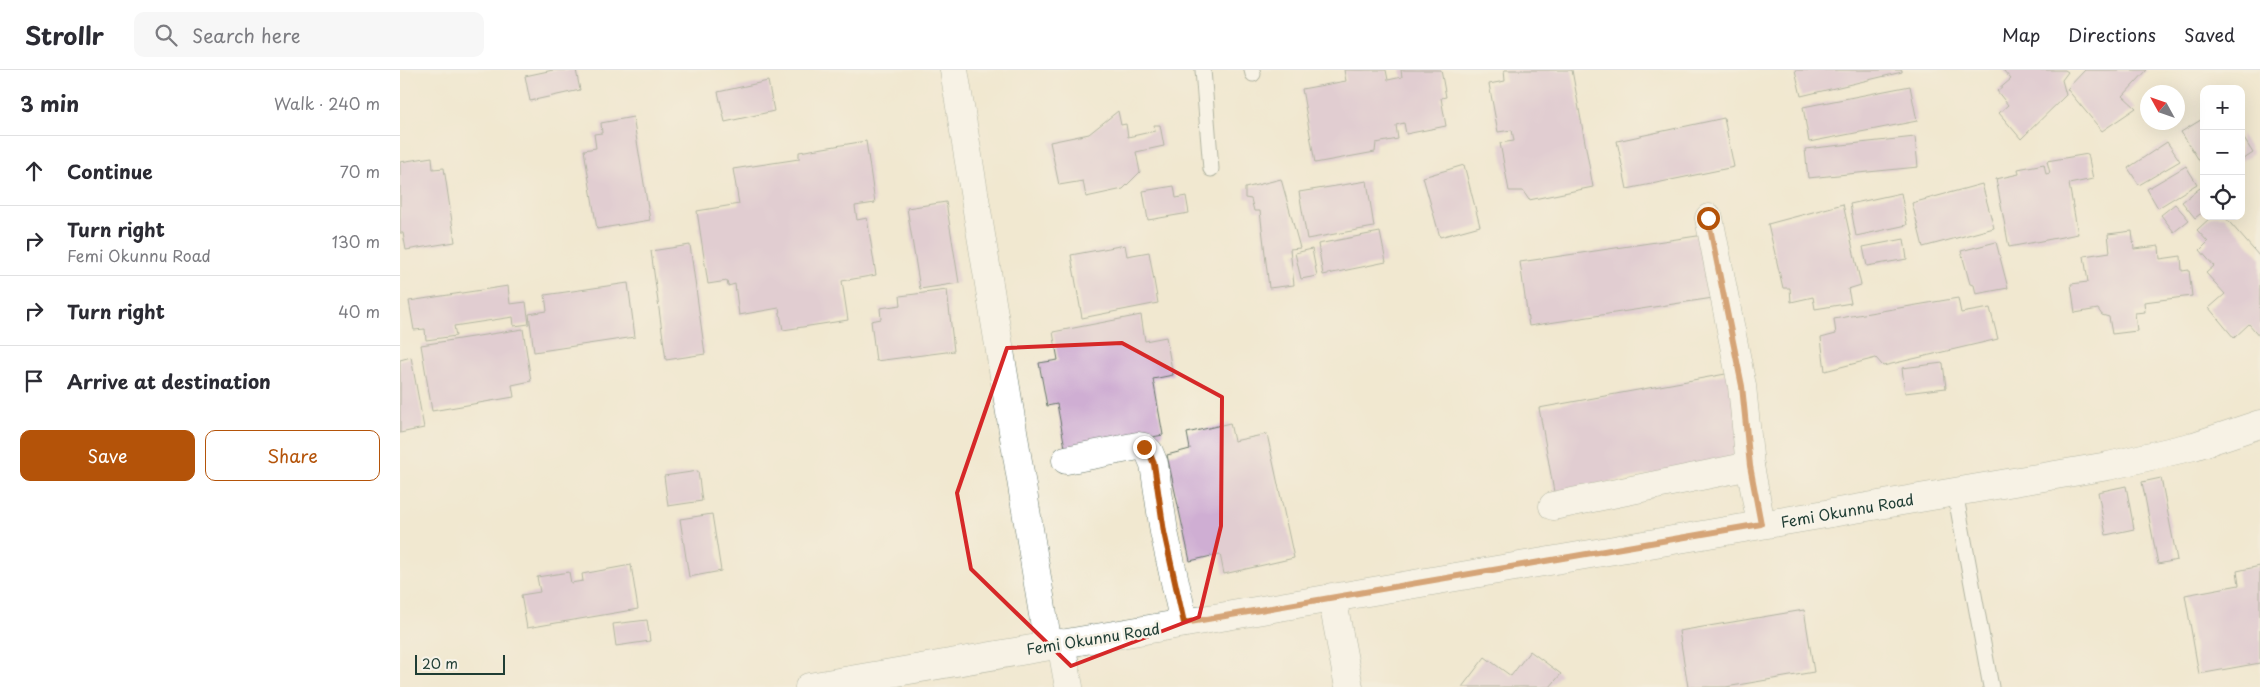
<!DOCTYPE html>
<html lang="en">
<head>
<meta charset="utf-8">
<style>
  body { margin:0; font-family:"Playpen Sans",sans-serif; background:#f7f7f7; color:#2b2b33 }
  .controls { position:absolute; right:15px; top:15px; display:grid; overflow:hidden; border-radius:10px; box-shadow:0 5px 20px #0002 }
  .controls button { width:45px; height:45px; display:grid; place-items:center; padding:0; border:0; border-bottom:1px solid #e1e1e2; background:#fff; color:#2b2b33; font:25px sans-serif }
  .compass { position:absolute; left:1740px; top:15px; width:45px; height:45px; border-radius:50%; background:#fff; box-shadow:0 5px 20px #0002; rotate:310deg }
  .scale { position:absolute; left:15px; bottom:12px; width:90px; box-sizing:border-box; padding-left:5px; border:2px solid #1f3d34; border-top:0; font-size:14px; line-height:18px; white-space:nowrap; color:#1f3d34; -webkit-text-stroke:4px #f7f3e8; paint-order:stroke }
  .stop { position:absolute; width:15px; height:15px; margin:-11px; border:4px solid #b45309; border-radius:50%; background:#fff }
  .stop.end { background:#b45309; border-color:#fff; box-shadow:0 1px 5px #0008 }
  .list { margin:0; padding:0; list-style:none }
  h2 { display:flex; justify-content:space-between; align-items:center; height:65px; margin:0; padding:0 20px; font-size:21px }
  h2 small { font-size:16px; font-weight:400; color:#7c7c81 }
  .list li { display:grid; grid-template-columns:32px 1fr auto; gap:15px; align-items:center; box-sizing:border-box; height:70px; padding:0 20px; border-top:1px solid #e1e1e2 }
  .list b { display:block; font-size:19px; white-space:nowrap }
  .list p { margin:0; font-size:16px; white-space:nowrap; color:#7c7c81 }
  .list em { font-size:16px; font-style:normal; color:#7c7c81 }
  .actions { display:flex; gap:10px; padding:15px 20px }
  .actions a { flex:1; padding:11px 0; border:1px solid #b45309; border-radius:10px; text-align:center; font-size:18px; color:#b45309 }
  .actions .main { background:#b45309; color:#fff }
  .icon { flex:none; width:28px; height:28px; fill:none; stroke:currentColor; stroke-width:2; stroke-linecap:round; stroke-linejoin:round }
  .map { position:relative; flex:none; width:1860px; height:617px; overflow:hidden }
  header { display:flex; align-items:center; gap:30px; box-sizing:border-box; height:70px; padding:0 25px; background:#fff; border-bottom:1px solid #e1e1e2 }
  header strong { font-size:24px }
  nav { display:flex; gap:28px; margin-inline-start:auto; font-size:18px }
  .search { width:350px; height:45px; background:#f7f7f7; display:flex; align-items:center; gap:12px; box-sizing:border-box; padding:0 18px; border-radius:10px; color:#7c7c81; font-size:19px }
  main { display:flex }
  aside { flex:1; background:#fff }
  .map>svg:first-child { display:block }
</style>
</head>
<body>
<header>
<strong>Strollr</strong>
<div class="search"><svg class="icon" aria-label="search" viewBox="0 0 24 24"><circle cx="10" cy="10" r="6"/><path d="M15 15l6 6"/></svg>Search here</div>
<nav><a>Map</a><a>Directions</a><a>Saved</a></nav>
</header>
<main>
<aside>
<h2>3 min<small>Walk · 240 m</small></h2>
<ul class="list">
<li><svg class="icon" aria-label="ahead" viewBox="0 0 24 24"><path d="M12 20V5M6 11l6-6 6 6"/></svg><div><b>Continue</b></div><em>70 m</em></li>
<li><svg class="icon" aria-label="right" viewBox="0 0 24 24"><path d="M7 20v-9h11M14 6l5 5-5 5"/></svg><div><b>Turn right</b><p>Femi Okunnu Road</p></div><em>130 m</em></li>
<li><svg class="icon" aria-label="right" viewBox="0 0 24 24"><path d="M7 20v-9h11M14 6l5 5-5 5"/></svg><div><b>Turn right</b></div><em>40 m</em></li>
<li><svg class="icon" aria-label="arrive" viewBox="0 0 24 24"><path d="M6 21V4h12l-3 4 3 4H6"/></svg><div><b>Arrive at destination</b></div></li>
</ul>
<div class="actions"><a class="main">Save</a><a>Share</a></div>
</aside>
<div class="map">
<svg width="1860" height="617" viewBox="0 0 1860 617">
  <rect width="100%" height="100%" fill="#f7f3e8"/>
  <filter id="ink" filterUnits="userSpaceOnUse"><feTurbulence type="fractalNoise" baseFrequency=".02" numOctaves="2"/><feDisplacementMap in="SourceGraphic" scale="10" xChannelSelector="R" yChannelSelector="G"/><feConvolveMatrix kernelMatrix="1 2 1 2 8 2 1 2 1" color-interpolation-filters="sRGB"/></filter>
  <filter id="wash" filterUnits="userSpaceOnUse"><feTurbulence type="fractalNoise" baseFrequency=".0096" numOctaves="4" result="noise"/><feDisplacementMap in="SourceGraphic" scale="20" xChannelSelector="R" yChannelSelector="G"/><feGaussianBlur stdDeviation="1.12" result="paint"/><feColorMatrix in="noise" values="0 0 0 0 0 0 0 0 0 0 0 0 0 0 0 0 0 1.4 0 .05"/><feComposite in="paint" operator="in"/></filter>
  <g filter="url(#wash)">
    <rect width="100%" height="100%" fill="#f1e8d0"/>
    <g id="blocks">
      <g fill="#cfaed3">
        <polygon points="153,0 176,0 180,20 130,31 125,6"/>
        <polygon points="944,0 986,0 988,10 1002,7 1001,0 1041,0 1046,27 1041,28 1046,56 1006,64 1004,53 996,55 998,69 976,73 975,82 915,93 902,19 946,11"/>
        <polygon points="1104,0 1172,0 1193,117 1129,130 1123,121 1109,121 1100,73 1114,71 1112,60 1098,62 1089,14 1105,11"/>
        <polygon points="1395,0 1502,0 1502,2 1401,26"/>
        <polygon points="1603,0 1665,0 1668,2 1662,10 1666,25 1621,69 1599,43 1608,35 1597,21 1611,9"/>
        <polygon points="1685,0 1747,0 1723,26 1736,38 1702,61 1667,19"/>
        <polygon points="368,11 374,41 325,52 318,22"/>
        <polygon points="1510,16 1517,51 1409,72 1403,37"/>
        <polygon points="718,41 721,55 726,54 728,67 755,61 754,55 760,55 764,76 736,82 740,102 723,119 686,127 683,111 659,115 650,72 689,64"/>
        <polygon points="233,47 250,150 197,159 184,80 196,78 194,64 202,63 201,53"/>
        <polygon points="1324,48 1334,97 1227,119 1217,71"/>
        <polygon points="1804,48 1804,98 1781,62"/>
        <polygon points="1841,64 1853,83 1841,91"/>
        <polygon points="1515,67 1518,97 1408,108 1405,79"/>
        <polygon points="466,71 475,133 455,136 457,150 467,148 476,205 442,211 448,250 383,260 379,238 339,245 335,214 328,216 327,211 308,214 297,141 339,134 333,99 399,89 399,82"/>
        <polygon points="1767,72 1780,91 1739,115 1728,98"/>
        <polygon points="1688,84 1693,109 1669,114 1678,164 1609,177 1596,109 1619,104 1618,99 1644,94 1646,104 1650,103 1647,91"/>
        <polygon points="32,87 33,99 44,98 55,172 6,180 3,163 0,163 0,92"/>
        <polygon points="1064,95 1080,156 1040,167 1023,107"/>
        <polygon points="1786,96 1797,114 1758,138 1747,119"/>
        <polygon points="881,109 900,178 890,179 894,215 869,218 860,141 854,141 851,129 845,128 845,118"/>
        <polygon points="967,111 974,157 907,169 899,122"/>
        <polygon points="1582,114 1594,158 1523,177 1512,133"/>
        <polygon points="774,116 776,128 786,126 789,143 748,150 743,121"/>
        <polygon points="1800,118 1804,123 1804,141 1795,148 1782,132"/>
        <polygon points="1501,123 1507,155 1456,166 1450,134"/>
        <polygon points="546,132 559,213 520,219 507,138"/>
        <polygon points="1443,134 1461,215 1448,219 1451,233 1415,239 1413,227 1391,232 1390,218 1383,218 1368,154"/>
        <polygon points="1775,134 1789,150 1774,162 1761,145"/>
        <polygon points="1812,146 1824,146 1860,187 1860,267 1849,254 1834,268 1809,238 1825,224 1806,203 1814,196 1800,180 1808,172 1797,160"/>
        <polygon points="1732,161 1734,179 1759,176 1760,189 1781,186 1782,201 1789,200 1792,226 1744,232 1745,242 1735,243 1737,261 1712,264 1709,247 1702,245 1698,239 1675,243 1671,214 1688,212 1684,186 1710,182 1708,164"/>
        <polygon points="980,162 986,192 923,205 918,174"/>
        <polygon points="1304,165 1313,228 1129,256 1120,192"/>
        <polygon points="1504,169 1507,189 1467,196 1463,177"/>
        <polygon points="1596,172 1608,218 1576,224 1574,215 1570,214 1561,181"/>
        <polygon points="290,175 305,284 266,290 251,181"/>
        <polygon points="725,175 727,186 749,182 758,233 682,248 671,185"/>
        <polygon points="912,179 917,206 901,209 895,183"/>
        <polygon points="228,213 235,267 134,282 129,244 147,241 145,225"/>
        <polygon points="108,216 110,234 126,232 129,254 114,256 113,247 54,256 56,266 26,270 25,259 14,260 9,231"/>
        <polygon points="547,220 554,281 476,291 471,251 481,249 480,238 501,235 500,226"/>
        <polygon points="1558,228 1561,243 1590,238 1598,269 1483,296 1476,288 1425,301 1421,268 1436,264 1434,249"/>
        <polygon points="741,245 745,271 766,267 773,305 753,309 763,365 666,383 657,334 647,336 639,293 658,290 653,262"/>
        <polygon points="123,259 131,311 112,315 114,327 32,341 21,275"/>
        <polygon points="11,287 24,358 0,363 0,290"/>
        <polygon points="1543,293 1546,318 1505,323 1502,298"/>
        <polygon points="1331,303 1345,387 1154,422 1139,338"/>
        <polygon points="830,353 834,371 867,364 894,488 824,504 820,484 790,491 767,385 790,379 787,363"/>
        <polygon points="298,401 302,431 268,436 264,406"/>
        <polygon points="1761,408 1777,490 1758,494 1742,412"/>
        <polygon points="1726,416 1734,459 1706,465 1698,422"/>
        <polygon points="312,444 321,501 289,507 280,449"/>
        <polygon points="231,495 238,539 127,558 121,525 140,522 137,507 169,502 171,513 183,511 182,504"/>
        <polygon points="1860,496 1860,593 1799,604 1785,525 1839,515 1837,501"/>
        <polygon points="1404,540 1414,602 1326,617 1288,617 1279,561"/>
        <polygon points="247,550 250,571 216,576 213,554"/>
        <polygon points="1130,581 1161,604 1150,617 1062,617 1085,587 1111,606"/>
      </g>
    </g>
  </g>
  <g filter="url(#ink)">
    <use href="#blocks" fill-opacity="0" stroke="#68796b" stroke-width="1"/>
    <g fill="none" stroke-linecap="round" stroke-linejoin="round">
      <g stroke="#68796b" stroke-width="17">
        <g id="lane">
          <polyline points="803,0 811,99"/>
          <polyline points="852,0 853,4"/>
          <polyline points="1555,422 1591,617"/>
        </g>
      </g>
      <g stroke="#68796b" stroke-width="29">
        <g id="street">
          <polyline points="554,0 648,575"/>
          <polyline points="1309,148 1342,316 1350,396 1361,454"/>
          <polyline points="666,390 738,376 744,377 749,382 754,394 764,462 784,553"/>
          <polyline points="1153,436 1350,396"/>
          <polyline points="932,527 949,617"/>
          <polyline points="661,573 669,617"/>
          <polyline points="409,617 1708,396 1794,376 1860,354"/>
        </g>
      </g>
      <use href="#lane" stroke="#fff" stroke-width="15"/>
      <use href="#street" stroke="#fff" stroke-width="28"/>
    </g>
  </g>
  <g fill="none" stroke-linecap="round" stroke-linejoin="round" filter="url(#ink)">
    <polyline stroke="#b45309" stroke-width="6" points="744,377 749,382 754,394 764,462 784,553 1361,454 1350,396 1342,316 1308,148"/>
  </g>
  <path d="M0 0H1860V617H0ZM722,273L822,327L821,456L799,547L671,596L571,499L557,423L607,278Z" fill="#f1e8d0" fill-opacity=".55" fill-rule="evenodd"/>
  <path fill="none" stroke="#d62828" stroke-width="4" stroke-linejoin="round" d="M722,273L822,327L821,456L799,547L671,596L571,499L557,423L607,278Z"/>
  <g text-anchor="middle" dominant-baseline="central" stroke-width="5" stroke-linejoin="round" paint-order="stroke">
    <g font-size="15" fill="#1f3d34" stroke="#f7f3e8">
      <text transform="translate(1447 440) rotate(-10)">Femi Okunnu Road</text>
      <text transform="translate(693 568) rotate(-9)">Femi Okunnu Road</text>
    </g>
  </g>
</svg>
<div class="controls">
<button>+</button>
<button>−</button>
<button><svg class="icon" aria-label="locate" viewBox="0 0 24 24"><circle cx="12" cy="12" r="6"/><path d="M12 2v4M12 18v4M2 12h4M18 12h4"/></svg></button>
</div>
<svg class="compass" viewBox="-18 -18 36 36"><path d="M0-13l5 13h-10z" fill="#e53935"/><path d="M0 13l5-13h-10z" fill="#7c7c81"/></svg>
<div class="scale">20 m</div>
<div class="stop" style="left:1308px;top:148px"></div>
<div class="stop end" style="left:744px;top:377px"></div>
</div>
</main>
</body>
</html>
